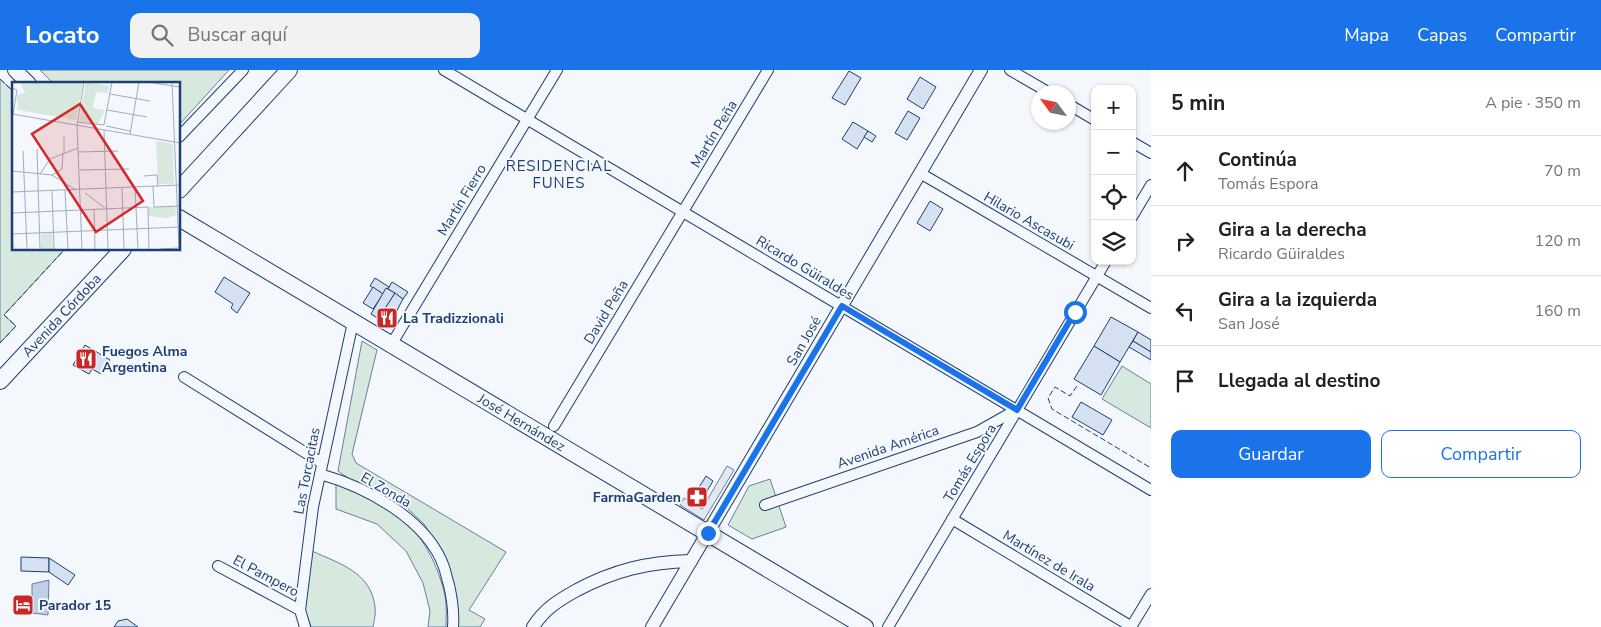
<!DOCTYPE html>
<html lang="es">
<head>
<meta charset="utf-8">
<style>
  body { margin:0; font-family:"Nunito Sans",sans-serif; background:#f2f2f2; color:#202124 }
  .controls { position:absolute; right:15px; top:15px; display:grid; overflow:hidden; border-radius:10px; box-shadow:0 1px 4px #0004 }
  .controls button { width:45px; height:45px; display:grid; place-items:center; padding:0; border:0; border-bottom:1px solid #e0e0e0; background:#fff; color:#202124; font:25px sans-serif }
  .compass { position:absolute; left:1031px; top:15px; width:45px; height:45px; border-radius:50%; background:#fff; box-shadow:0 1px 4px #0004; rotate:303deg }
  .stop { position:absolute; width:15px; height:15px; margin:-11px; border:4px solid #1a73e8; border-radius:50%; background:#fff }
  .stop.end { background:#1a73e8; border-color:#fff; box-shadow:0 1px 5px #0008 }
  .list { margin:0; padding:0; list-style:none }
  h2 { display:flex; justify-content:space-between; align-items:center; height:65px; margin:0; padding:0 20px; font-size:21px }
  h2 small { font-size:16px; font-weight:400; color:#757577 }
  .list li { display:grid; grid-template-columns:32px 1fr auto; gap:15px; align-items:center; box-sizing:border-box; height:70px; padding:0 20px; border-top:1px solid #e0e0e0 }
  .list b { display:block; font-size:19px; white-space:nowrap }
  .list p { margin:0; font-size:16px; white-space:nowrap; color:#757577 }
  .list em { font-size:16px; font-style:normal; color:#757577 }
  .actions { display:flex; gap:10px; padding:15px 20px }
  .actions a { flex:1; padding:11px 0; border:1px solid #1a73e8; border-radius:10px; text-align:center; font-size:18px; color:#1a73e8 }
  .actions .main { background:#1a73e8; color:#fff }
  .icon { flex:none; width:28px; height:28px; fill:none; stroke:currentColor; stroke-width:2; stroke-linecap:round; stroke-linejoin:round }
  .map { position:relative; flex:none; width:1151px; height:557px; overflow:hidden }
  header { display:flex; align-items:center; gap:30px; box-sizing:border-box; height:70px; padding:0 25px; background:#1a73e8; color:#fff }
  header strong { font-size:24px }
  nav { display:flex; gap:28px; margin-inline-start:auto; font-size:18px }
  .search { width:350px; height:45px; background:#f2f2f2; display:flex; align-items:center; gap:12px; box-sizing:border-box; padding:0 18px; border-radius:10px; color:#757577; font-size:19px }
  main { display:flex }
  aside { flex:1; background:#fff }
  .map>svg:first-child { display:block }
</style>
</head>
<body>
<header>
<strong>Locato</strong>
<div class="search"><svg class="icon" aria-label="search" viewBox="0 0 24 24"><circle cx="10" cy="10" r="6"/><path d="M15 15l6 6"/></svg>Buscar aquí</div>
<nav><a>Mapa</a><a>Capas</a><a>Compartir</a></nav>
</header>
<main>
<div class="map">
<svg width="1151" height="557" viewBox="0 0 1151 557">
  <rect width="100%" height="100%" fill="#f4f7fb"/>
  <g fill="#d7e8df" stroke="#687fa3">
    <polygon points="40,0 229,0 179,55 179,14 54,14"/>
    <polygon points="0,9 14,22 14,179 65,179 4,245 16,256 0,273"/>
    <polygon points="362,271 377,280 352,384 356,393 506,482 469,540 485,549 480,557 455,557 454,516 447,490 424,454 406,437 376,418 351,410 338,401"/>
    <polygon points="1122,296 1151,314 1151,358 1102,329"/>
    <polygon points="770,409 786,457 752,469 728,455 749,416"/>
    <path d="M336,414C356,423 379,432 397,445C422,462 439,497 445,526C447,536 446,547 446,557H428L430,541L423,513L406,481L377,454L336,439Z"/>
    <path d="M312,481C340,494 371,502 375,537C376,544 374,551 373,557H311L305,540Z"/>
  </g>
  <polygon fill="#e3e8f0" stroke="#687fa3" points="727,396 734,400 704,450 680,435 684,428 702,439"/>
  <polygon fill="#bed0e5" stroke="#687fa3" points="49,510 48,545 32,543 32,514"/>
  <g fill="#d5e0f0" stroke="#1d3f73">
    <polygon points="849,1 861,8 845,35 832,28"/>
    <polygon points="920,7 936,17 923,39 907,29"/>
    <polygon points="908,41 920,48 907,70 895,63"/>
    <polygon points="853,52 868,61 857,79 842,69"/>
    <polygon points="868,61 876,66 872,72 864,67"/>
    <polygon points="930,131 943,139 930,161 917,153"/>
    <polygon points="224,207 250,223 237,243 231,238 233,234 215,222"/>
    <polygon points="375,208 389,217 383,224 370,216"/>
    <polygon points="392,212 408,222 403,229 388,219"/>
    <polygon points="373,217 383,224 373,239 363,233"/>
    <polygon points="386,218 395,223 379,249 371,244"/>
    <polygon points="395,223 403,229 394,246 384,240"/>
    <polygon points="384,240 394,246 388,256 378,250"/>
    <polygon points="1111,247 1138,262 1120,292 1094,276"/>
    <polygon points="1138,262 1151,270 1151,282 1133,271"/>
    <polygon points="1133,271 1151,282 1151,290 1129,277"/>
    <polygon points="85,275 110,290 101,304 92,299 89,304 73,295"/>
    <polygon points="1094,276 1120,292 1101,325 1074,309"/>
    <polygon points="1081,332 1112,350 1103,365 1072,347"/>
    <polygon points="706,406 713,411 704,426 698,422 699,420 698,419"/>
    <polygon points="698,422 704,426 699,435 689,428 692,423 696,425"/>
    <polygon points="21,487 49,488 49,502 21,501"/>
    <polygon points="49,488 75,505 68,515 49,502"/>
    <polygon points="127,549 138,557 114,557 118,551"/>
  </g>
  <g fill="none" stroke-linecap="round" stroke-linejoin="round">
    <g stroke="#1d3f73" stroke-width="12">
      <g id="minor">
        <polyline points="444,0 1151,420"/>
        <polyline points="1010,0 1048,22"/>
        <polyline points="1068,34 1095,50"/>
        <polyline points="179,67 243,0"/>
        <polyline points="1132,72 1151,83"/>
        <polyline points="920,103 1151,238"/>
        <polyline points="1132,147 1151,115"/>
        <polyline points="391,275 557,0"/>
        <polyline points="184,307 322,393"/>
        <polyline points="554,356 768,0"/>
        <path d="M320,404C366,417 427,449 444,497C446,503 447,509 449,515C452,528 454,544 453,557"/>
        <polyline points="765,435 977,362 1016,340"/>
        <polyline points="952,449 1132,557"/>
        <polyline points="218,496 300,540"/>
        <polyline points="305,557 300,540 313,437 353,252"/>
        <polyline points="888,557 1106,191"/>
        <polyline points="1131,557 1151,524"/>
      </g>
    </g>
    <g stroke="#1d3f73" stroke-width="14">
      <g id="tertiary">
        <path d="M533,557C544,539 559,530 577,520C615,500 648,492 691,491"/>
        <polyline points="652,557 981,0"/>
      </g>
    </g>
    <g stroke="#1d3f73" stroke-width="16">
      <polyline id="secondary" points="15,0 29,14"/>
    </g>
    <g stroke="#1d3f73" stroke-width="18">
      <g id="primary">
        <polyline points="179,120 289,0"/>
        <path id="s1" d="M179,148L865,557"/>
        <path id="s2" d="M0,311L123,179"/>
      </g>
    </g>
    <use href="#minor" stroke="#f4f7fb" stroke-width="10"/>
    <use href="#tertiary" stroke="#f4f7fb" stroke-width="12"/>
    <use href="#secondary" stroke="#f4f7fb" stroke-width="14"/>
    <use href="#primary" stroke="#f4f7fb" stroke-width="16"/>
    <g stroke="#1d3f73" stroke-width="1" stroke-dasharray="6 2.5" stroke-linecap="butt">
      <polyline points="0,9 14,22"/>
      <polyline points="0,273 16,256 4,245 65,179"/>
      <polyline points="1077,316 1070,326 1055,317 1048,328 1052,339 1151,398"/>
    </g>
  </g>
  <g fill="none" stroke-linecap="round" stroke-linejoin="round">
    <polyline stroke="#1a73e8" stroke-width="6" points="708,463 842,236 1017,340 1075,242"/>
  </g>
  <defs>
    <g id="restaurant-square" transform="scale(1.125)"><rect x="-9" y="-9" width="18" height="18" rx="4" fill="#c62828" stroke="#f4f7fb"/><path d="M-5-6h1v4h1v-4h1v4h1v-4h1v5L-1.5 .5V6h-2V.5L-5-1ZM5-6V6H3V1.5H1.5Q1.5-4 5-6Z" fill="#fff"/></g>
    <g id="pharmacy-square" transform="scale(1.125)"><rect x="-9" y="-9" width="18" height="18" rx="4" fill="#c62828" stroke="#f4f7fb"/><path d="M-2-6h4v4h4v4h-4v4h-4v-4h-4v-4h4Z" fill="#fff"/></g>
    <g id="hotel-square" transform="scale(1.125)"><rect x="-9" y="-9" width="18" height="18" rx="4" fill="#c62828" stroke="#f4f7fb"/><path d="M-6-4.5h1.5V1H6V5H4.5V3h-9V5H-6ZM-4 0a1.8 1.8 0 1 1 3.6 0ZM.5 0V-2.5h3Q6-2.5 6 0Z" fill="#fff"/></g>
  </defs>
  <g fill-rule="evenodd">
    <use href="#restaurant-square" x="387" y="248"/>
    <use href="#restaurant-square" x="86" y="289"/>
    <use href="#pharmacy-square" x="697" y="427"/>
    <use href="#hotel-square" x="23" y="535"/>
  </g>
  <g text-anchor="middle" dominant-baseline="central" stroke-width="4" stroke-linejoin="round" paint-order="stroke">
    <g font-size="14" fill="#1d3f73" stroke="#f4f7fb">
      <text transform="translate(714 64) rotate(-59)">Martín Peña</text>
      <text transform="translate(462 130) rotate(-59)">Martín Fierro</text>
      <text transform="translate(1029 151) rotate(30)">Hilario Ascasubi</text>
      <text transform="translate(805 198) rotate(31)">Ricardo Güiraldes</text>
      <text transform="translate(606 242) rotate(-59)">David Peña</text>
      <text stroke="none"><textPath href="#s2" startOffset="90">Avenida Córdoba</textPath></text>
      <text transform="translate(804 271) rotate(-60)">San José</text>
      <text stroke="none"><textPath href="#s1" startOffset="399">José Hernández</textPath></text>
      <text transform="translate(888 377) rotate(-19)">Avenida América</text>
      <text transform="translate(970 393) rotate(-59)">Tomás Espora</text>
      <text transform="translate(307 401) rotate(-79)">Las Torcacitas</text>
      <text transform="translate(386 420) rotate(30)">El Zonda</text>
      <text transform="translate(1049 491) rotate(31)">Martínez de Irala</text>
      <text transform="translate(266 506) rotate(28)">El Pampero</text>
    </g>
    <g font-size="14" font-weight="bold" fill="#1d3f73" stroke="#f4f7fb" text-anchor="start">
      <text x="403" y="248">La Tradizzionali</text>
      <text x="102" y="281">Fuegos Alma<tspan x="102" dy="16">Argentina</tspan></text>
      <text x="681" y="427" text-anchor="end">FarmaGarden</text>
      <text x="39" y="535">Parador 15</text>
    </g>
    <g font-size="15" letter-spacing="1" fill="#1d3f73" stroke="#f4f7fb">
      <text x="559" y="96">RESIDENCIAL<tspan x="559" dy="17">FUNES</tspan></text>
    </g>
  </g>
  <g transform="translate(12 12)">
    <rect width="168" height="168" fill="#f4f7fb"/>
    <path d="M8,0H71L64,38L6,28L5,13L13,11ZM74,0L97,4L96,11L84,10L81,26L93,28L86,42L67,39ZM144,59L161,62L162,102H146ZM163,124L164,133L154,136L137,134L136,125ZM40,151L41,167H29V152Z" fill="#d7e8df"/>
    <path fill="none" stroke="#9eadc5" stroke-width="1" d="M136,0L168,5M160,0L167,167M0,6L5,8L1,32M98,12L138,19M95,28L135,35M0,32L168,61M65,40L92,43L100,0M94,44L118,49M92,48L96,167M118,52L127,0M52,54V71M25,67L28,167M11,69L15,167M66,70L106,69M68,88L117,87M0,89L40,93L64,108M28,92L38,77L66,66M40,93L50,87L51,71M132,94L145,93L146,104M141,104L142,125L168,124M123,105L126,167M110,106L112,167M53,108L56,167M40,109L42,167M0,110L168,103M73,111L93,126M82,127L83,167M0,131L136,125L137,167M0,141L1,167M0,152L168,145M70,167L65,43L72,0M148,167L167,166"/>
    <path fill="#d62828" fill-opacity="0.15" stroke="#d62828" stroke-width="2.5" d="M68,22L131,119L84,150L20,52Z"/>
    <rect width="168" height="168" fill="none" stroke="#1d3f73" stroke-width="2.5"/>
  </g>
</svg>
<div class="controls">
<button>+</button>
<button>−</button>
<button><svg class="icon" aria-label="locate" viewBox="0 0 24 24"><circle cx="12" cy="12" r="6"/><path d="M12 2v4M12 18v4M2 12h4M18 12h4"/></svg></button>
<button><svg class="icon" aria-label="layers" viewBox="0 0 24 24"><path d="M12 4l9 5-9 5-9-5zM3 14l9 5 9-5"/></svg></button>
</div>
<svg class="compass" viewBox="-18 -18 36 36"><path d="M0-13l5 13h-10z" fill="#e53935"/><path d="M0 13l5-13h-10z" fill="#757577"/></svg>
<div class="stop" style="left:1075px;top:242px"></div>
<div class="stop end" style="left:708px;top:463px"></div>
</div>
<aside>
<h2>5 min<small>A pie · 350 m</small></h2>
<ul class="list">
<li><svg class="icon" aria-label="ahead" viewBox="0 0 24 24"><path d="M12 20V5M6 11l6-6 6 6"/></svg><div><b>Continúa</b><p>Tomás Espora</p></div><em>70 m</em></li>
<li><svg class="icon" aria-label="right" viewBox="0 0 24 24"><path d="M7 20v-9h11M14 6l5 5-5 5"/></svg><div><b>Gira a la derecha</b><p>Ricardo Güiraldes</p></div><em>120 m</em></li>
<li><svg class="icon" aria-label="left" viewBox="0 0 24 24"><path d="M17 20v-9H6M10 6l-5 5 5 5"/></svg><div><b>Gira a la izquierda</b><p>San José</p></div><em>160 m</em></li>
<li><svg class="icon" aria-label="arrive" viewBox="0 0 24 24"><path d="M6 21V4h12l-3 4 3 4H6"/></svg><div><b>Llegada al destino</b></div></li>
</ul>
<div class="actions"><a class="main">Guardar</a><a>Compartir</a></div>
</aside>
</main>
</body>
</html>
